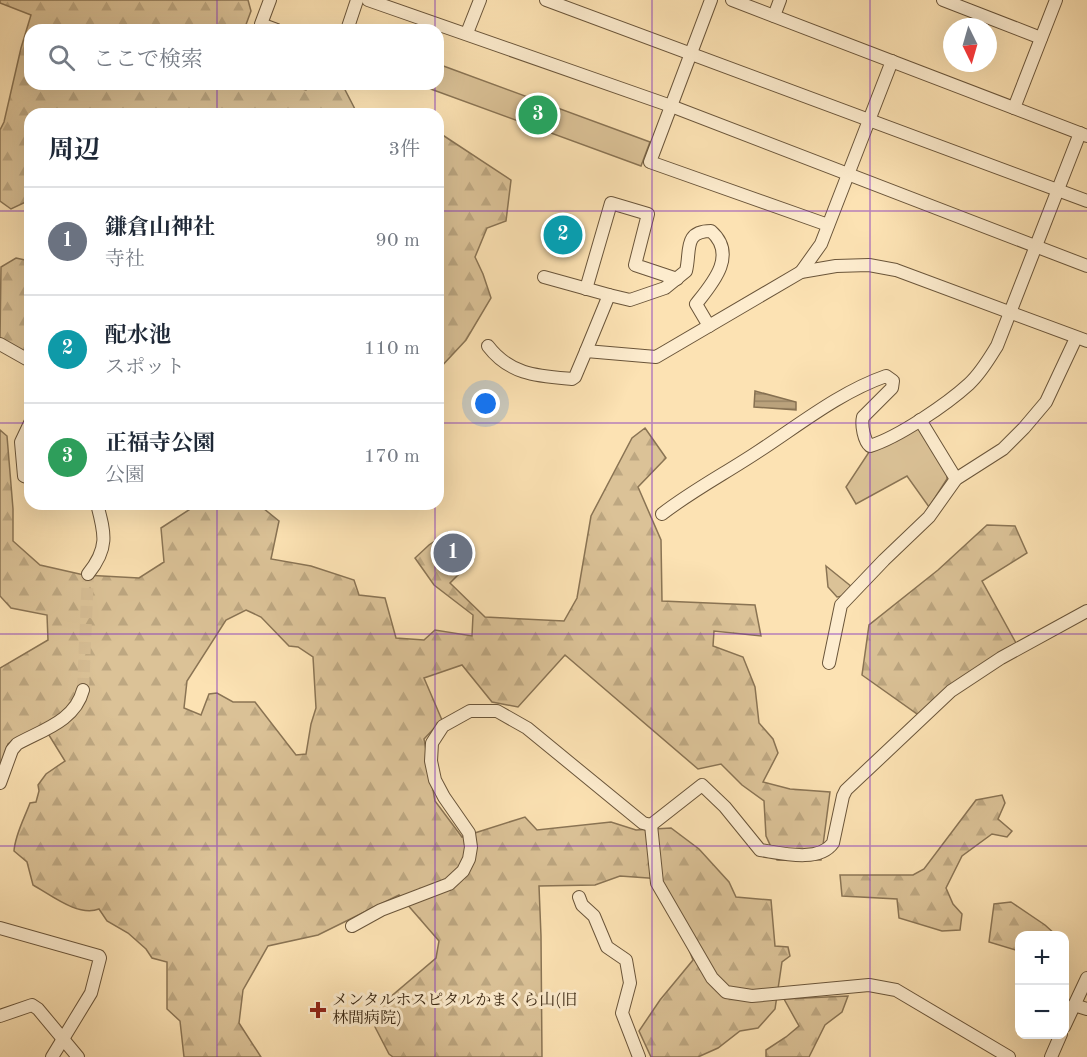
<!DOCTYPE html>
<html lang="ja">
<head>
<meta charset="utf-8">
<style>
  body { margin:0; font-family:"Old Standard TT","Noto Serif JP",serif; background:#f2f2f3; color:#1f2937 }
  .controls { position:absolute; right:18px; bottom:18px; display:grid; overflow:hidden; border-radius:12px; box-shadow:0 6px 24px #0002 }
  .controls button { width:54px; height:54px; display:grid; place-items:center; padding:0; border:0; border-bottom:2px solid #e0e1e3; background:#fff; color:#1f2937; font:30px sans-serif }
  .compass { position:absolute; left:943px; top:18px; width:54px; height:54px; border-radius:50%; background:#fff; box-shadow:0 6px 24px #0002; rotate:175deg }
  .you { position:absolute; left:486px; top:404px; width:21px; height:21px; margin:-15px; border:4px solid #fff; border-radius:50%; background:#1a73e8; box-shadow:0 0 0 9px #1a73e833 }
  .badge { display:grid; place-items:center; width:39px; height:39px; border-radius:50%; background:#db2777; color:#fff; font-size:20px; font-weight:700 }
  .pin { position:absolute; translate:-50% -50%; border:3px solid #fff; box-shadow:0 2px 6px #0006 }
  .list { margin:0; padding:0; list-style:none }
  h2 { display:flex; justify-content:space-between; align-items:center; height:78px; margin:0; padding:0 24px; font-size:26px }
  h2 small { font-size:20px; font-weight:400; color:#747a83 }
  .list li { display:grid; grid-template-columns:39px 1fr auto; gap:18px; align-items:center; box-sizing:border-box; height:108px; padding:0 24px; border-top:2px solid #e0e1e3 }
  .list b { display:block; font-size:22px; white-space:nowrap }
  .list p { margin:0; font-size:20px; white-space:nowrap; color:#747a83 }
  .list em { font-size:20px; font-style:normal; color:#747a83 }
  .icon { flex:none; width:33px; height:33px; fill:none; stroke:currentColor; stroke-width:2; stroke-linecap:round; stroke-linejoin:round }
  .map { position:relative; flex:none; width:1087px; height:1057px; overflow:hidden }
  .search { position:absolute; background:#fff; box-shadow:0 6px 24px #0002; left:24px; top:24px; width:420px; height:66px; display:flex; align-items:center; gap:15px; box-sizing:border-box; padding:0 21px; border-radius:18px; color:#747a83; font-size:22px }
  .panel { position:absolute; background:#fff; box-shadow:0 6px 24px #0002; left:24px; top:108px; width:420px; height:402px; border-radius:18px }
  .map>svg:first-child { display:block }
</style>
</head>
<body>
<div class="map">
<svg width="1087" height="1057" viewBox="0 0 1087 1057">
  <defs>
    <pattern id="forest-firs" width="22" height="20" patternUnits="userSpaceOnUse" patternTransform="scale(1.5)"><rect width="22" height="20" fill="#dbc297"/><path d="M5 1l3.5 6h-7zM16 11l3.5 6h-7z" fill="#bda781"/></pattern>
    <pattern id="water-rules" width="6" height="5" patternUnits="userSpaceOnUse" patternTransform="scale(1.5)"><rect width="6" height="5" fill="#baa27c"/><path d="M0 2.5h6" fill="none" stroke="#988464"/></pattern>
  </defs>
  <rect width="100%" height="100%" fill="#fce2b3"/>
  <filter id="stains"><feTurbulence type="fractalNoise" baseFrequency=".00333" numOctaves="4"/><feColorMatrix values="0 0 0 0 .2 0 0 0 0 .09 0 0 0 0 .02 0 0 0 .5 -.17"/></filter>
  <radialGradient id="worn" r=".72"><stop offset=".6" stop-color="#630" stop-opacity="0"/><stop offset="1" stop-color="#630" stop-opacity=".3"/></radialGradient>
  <g fill="url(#forest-firs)" stroke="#8a7454" stroke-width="1.5" fill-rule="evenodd">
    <polygon points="0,0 248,0 251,11 244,30 30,30 30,84 280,84 306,90 309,84 342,84 357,113 359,114 30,114 30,200 11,209 0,201 0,130 4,122 21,48 31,15 0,3"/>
    <polygon points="438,132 511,180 506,221 487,228 475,257 483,274 491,298 466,340 438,370"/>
    <polygon points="16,258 30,261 30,356 0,340 1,267"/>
    <path d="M645,428L666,458L638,487L661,540L662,601L755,605L761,636L714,631L713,646L743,657L755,687L759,723L773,739L778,753L763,782L790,789L830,792L821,860H777L766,836L764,801L742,785L721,764L698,769L565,655L518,707L492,702L462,665L424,678L442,720L424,739L435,801L462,837L525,817L537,830L611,822L636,830L671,828L699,849L729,882L736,897L771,900L775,946L788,947L790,956L782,962L775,1009L758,1028L740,1031L718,1048L698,1057H651L639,1031L660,1000L693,960L662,879L620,876L595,885L539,886L541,936L542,1057H393L389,1054L375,1027L381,1005L436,958L439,941L399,895L318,935L268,946L243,990L239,1023L261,1057H184L180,1021L167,1009V962L152,958L146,949L128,933L107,921L99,909C78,917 51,895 33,885L27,862L14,851C15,835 24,819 30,803L36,802L39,791L38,785L46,774L65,761L44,727L15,739L8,744L0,772V668L48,640L47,615L11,608L0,596V430L7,436L13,509V541L40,565L84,575L139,578L164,562L161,528L198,504H258L279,521L271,559L311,566L354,580L359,595L385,598L396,638L424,640L435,630L472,636L473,615L434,585L415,558L429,545L448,532L473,550L474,559L450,583L485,617L564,621L577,598L591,516L632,438ZM246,610L261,617L289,646L298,647L313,657L316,708L311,724L306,754L296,755L255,702H233L217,693L209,694L201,715L184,708L187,681L226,620Z"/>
    <polygon points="987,525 1015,526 1027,553 982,581 1016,643 920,716 862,675 869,625 938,570"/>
    <polygon points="1002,795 1005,803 998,819 1012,831 1007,837 992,834 962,856 946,888 953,904 962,914 960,930 942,931 899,918 897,899 842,896 840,875 913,875 924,869 976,800"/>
    <polygon points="1011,902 1045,925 1056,935 1020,936 1019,951 989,942 994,904"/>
    <polygon points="848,996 842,1012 825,1025 809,1057 766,1057 766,1050 786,1037 799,1026 784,999"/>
  </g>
  <g fill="#dbc297" stroke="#8a7454" stroke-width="1.5">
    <polygon points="438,64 650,142 641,166 417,84 438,84"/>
    <polygon points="916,426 920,427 947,473 947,479 929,507 907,476 856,504 846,487 869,452"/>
    <polygon points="826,566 852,587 843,596 837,597 828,587"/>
  </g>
  <polygon fill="url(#water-rules)" stroke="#867051" stroke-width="1.5" points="755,391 796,402 796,410 754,407"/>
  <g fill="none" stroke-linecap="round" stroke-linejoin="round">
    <polyline stroke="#d5bc93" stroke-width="12" stroke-dasharray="12 6" stroke-linecap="butt" points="83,690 88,574"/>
    <g stroke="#6a553a" stroke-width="14">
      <g id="minor">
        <polyline points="270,0 261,24 277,30"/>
        <polyline points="368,0 671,106 1087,266"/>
        <polyline points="546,0 1087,201"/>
        <polyline points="711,0 650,162 828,225"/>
        <polyline points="732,0 1087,136"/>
        <polyline points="943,0 1041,38"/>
        <polyline points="774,16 780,0"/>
        <polyline points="347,30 357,0"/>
        <polyline points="467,33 480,0"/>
        <polyline points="1014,108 1056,0"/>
        <polyline points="801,272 821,244 892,61"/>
        <polyline points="544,277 609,295 586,351"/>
        <polyline points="586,289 611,203 648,214 635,265 677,279"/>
        <path d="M609,295L630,300L665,288L686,271C691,251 683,231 711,231C738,255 712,284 696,304L709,326"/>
        <polyline points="0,344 30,361"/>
        <path d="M488,346C510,375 538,376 572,379L575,377L586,351L656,357L801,272L836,266L869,265L896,270L1087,341"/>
        <polyline points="920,420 956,479"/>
        <polyline points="30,423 21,442 24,476 30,478"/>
        <path d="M662,514C693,490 726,473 759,451C799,425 840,392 886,376L893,381L892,388L863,417C861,425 864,441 870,446C899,437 947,404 969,384C981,373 989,359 997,346L1080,133"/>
        <path d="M88,574C109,548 105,534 97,504"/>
        <polyline points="829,663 841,605 884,560 929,517 956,479 1003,449 1024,428 1046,402 1076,338"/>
        <path d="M0,783L12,750L17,744C42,730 75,721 83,690"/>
        <path d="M651,825L702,785L725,807L760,850C781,853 819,863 833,843L843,796L846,790L951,691L1001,658L1087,611"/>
        <polyline points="651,825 657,883 712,978 726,992 752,996 869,985 896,990 1009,1057"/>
        <polyline points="579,897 582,905 594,916 607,947 626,960 630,983 622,1013 639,1057"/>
        <polyline points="352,926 381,910 449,884 463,871 469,859 471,847 469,833 444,797 435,780 431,761 432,743 443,726 470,711 497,711 527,728 643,823 651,825"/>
        <polyline points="0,928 99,956 100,958 91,993 52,1057"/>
        <polyline points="1074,1005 1087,1009"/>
        <polyline points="0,1016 32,1005 38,1009 78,1057"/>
        <polyline points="1064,1027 1087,978"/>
        <polyline points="1051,1057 1061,1034"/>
      </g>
    </g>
    <use href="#minor" stroke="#fdecce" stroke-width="12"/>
  </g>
  <path fill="none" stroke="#7b2cbf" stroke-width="1.5" stroke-opacity="0.55" d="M217,0V30M435,0V30M652,0V1057M870,0V1057M217,84V114M435,84V114M0,211H30M438,211H1087M0,423H30M438,423H1087M217,504V1057M435,504V1057M0,634H1087M0,846H1087"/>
  <path fill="#8f2418" stroke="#fdecce" stroke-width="2" d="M315 1001h6v6h6v6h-6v6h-6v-6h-6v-6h6z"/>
  <g text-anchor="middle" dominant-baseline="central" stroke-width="6" stroke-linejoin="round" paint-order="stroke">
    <g font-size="16" fill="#392611" stroke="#fdecce" text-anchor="start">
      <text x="332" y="1001">メンタルホスピタルかまくら山(旧<tspan x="332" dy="18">林間病院)</tspan></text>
    </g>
  </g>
  <rect width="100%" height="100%" filter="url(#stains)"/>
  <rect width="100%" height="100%" fill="url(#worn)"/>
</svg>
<div class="controls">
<button>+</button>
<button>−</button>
</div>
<svg class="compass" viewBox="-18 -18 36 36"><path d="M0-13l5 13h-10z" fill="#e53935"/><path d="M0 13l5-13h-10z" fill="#747a83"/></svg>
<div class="you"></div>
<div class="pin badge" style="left:453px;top:553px;background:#6b7280">1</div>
<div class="pin badge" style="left:563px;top:235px;background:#0f9aa8">2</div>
<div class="pin badge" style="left:538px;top:115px;background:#2e9e5b">3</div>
<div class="search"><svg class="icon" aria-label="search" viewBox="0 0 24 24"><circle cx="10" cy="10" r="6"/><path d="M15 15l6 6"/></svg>ここで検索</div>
<section class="panel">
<h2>周辺<small>3件</small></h2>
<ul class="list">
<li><span class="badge" style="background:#6b7280">1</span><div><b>鎌倉山神社</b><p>寺社</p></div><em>90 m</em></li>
<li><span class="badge" style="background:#0f9aa8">2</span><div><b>配水池</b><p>スポット</p></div><em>110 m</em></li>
<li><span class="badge" style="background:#2e9e5b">3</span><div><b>正福寺公園</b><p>公園</p></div><em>170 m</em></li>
</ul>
</section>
</div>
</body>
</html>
